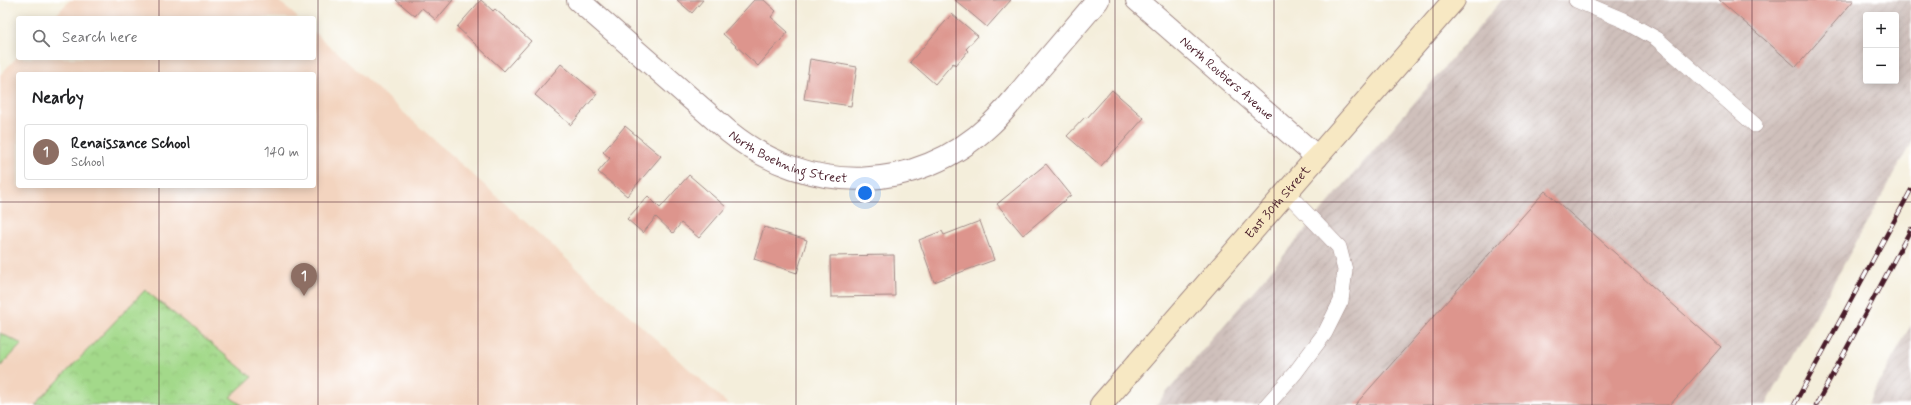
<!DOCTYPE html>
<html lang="en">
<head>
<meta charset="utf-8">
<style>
  body { margin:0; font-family:Mynerve,sans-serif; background:#f6f6f6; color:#202124 }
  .controls { position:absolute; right:12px; top:12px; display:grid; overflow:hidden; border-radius:4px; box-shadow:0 2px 10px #0003 }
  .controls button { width:36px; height:36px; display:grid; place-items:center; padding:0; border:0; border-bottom:1px solid #e0e0e0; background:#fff; color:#202124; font:20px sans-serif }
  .you { position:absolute; left:865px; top:193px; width:14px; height:14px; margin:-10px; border:3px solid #fff; border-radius:50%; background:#1a73e8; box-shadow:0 0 0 6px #1a73e833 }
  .badge { display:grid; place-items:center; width:26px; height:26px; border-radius:50%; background:#1a73e8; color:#fff; font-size:13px; font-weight:700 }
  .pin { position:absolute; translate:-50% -33px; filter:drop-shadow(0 1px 2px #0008) }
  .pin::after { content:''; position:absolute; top:21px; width:14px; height:12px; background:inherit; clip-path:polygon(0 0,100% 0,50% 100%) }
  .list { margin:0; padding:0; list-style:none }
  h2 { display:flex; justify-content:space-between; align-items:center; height:52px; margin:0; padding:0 16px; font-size:17px }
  h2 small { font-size:13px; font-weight:400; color:#757577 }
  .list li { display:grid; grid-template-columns:26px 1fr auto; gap:12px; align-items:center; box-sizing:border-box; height:56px; margin:0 8px 8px; padding:0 8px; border:1px solid #e0e0e0; border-radius:4px }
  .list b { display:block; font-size:15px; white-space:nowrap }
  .list p { margin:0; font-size:13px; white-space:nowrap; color:#757577 }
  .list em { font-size:13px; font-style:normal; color:#757577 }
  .icon { flex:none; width:22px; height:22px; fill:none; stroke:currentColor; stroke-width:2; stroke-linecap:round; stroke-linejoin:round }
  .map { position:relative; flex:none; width:1911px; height:405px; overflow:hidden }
  .search { position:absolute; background:#fff; box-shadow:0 2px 10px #0003; left:16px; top:16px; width:300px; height:44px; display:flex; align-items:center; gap:10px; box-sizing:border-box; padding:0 14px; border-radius:4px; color:#757577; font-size:15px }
  .panel { position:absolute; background:#fff; box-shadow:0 2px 10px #0003; left:16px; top:72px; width:300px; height:116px; border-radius:4px }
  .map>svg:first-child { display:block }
</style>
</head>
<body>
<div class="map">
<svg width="1911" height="405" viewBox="0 0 1911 405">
  <defs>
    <pattern id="industrial-furrows" width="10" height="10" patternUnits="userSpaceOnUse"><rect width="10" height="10" fill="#cfc0bb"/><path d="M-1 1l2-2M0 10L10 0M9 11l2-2" fill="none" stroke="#b3a5a1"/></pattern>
    <pattern id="park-crowns" width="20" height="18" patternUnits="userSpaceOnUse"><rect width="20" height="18" fill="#a3d98a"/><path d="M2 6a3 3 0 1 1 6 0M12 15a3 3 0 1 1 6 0" fill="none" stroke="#8eba77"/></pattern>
  </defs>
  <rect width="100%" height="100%" fill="#fff"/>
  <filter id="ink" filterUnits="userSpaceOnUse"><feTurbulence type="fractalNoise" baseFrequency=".025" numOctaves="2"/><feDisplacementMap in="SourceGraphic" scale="8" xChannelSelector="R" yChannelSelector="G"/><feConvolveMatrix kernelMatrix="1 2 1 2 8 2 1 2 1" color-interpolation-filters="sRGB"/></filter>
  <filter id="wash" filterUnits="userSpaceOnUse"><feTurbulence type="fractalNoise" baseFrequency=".012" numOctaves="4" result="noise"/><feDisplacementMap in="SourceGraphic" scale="16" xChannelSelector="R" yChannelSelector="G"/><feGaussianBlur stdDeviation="0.9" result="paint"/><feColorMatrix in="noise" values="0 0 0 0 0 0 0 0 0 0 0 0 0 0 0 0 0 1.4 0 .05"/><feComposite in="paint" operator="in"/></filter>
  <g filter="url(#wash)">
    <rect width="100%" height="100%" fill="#f4eedb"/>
    <g fill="#f3d4bf" fill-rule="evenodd">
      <polygon points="70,0 278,0 298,18 53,18"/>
      <path d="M314,32L729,405H0V75L18,56V58H314ZM18,74H314V186H18Z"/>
    </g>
    <g fill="url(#industrial-furrows)" fill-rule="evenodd">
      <path d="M1502,0H1911V143L1766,405H1156ZM1866,15H1896V81H1866Z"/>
      <polygon points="1911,325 1911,405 1867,405"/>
    </g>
    <g fill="url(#park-crowns)" stroke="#767c5a">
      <polygon points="145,290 252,377 230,397 242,405 35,405"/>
      <polygon points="0,333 22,344 0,367"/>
    </g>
    <g id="blocks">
      <g fill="#dd958d">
        <polygon points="396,0 453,0 436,20 422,8 415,16"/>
        <polygon points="481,0 493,11 495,9 531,41 504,71 457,27"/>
        <polygon points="677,0 703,0 692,13"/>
        <polygon points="754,0 764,0 776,11 771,17 788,32 758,66 723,34"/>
        <polygon points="955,0 1011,0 987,27"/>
        <polygon points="1719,0 1854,0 1796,67"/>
        <polygon points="952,14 978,36 966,49 968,51 956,65 953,63 935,84 910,62"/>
        <polygon points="810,59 857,67 851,106 804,99"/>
        <polygon points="561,64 597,94 571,125 535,95"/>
        <polygon points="1112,90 1144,118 1101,166 1067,136 1085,117 1087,118"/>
        <polygon points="625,126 661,156 627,196 598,172 610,158 603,152"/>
        <polygon points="1046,164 1071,195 1023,235 997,204"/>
        <polygon points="689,175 726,207 699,238 681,223 673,233 656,217 643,233 627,219 648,196 660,208"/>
        <polygon points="1545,191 1721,347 1670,405 1355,405"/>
        <polygon points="980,221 994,260 934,282 919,240 942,231 944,235"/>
        <polygon points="764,227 807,240 797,273 754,259"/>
        <polygon points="894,255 895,296 831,297 830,256"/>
      </g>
    </g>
  </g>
  <g filter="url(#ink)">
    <use href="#blocks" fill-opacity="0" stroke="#9f8683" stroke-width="1"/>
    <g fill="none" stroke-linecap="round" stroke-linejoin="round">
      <g stroke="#9f8683" stroke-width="16">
        <g id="service">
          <polyline points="1576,0 1623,20 1657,39 1755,125"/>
          <polyline points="1267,405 1295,373 1325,333 1341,301 1345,270 1339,247 1286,192"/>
        </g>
      </g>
      <g stroke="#9f8683" stroke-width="24">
        <g id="minor">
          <path id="s1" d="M578,0L729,132C808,196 916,195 991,124C1005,111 1017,95 1029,81C1052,54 1075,27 1098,0"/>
          <path id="s2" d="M1137,0L1317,157"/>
        </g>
      </g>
      <g stroke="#9f8683" stroke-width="24">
        <g id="secondary">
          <path id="s3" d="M1101,405L1454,0"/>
        </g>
      </g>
      <use href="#service" stroke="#fff" stroke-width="15"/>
      <use href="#minor" stroke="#fff" stroke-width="22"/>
      <use href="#secondary" stroke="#f7e8c3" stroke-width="22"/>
      <g stroke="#4a1f2b" stroke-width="4.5">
        <g id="rail">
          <polyline points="1794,405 1911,190"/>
          <polyline points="1816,405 1911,229"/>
        </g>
      </g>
      <use href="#rail" stroke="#fff" stroke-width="3" stroke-dasharray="9" stroke-linecap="butt"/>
    </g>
  </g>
  <path fill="none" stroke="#4a1f2b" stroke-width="1" stroke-opacity="0.55" d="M159,0V18M318,0V405M478,0V405M637,0V405M796,0V405M956,0V405M1115,0V405M1274,0V405M1433,0V405M1592,0V405M1752,0V405M159,58V74M159,186V405M0,202H1911"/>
  <g text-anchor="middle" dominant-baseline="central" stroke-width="3" stroke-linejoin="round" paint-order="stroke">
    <g font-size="13" fill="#4a1f2b" stroke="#fff">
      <text stroke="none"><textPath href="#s2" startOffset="119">North Routiers Avenue</textPath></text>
      <text stroke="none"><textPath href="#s1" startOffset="266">North Boehning Street</textPath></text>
      <text stroke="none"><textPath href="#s3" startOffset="269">East 30th Street</textPath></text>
    </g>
  </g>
</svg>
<div class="controls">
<button>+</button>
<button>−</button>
</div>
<div class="you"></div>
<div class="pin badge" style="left:304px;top:296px;background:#8d6e63">1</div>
<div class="search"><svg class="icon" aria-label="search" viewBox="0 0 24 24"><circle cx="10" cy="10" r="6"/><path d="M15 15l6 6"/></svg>Search here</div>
<section class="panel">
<h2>Nearby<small></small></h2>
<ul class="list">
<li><span class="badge" style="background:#8d6e63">1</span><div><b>Renaissance School</b><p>School</p></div><em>140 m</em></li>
</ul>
</section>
</div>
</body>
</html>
